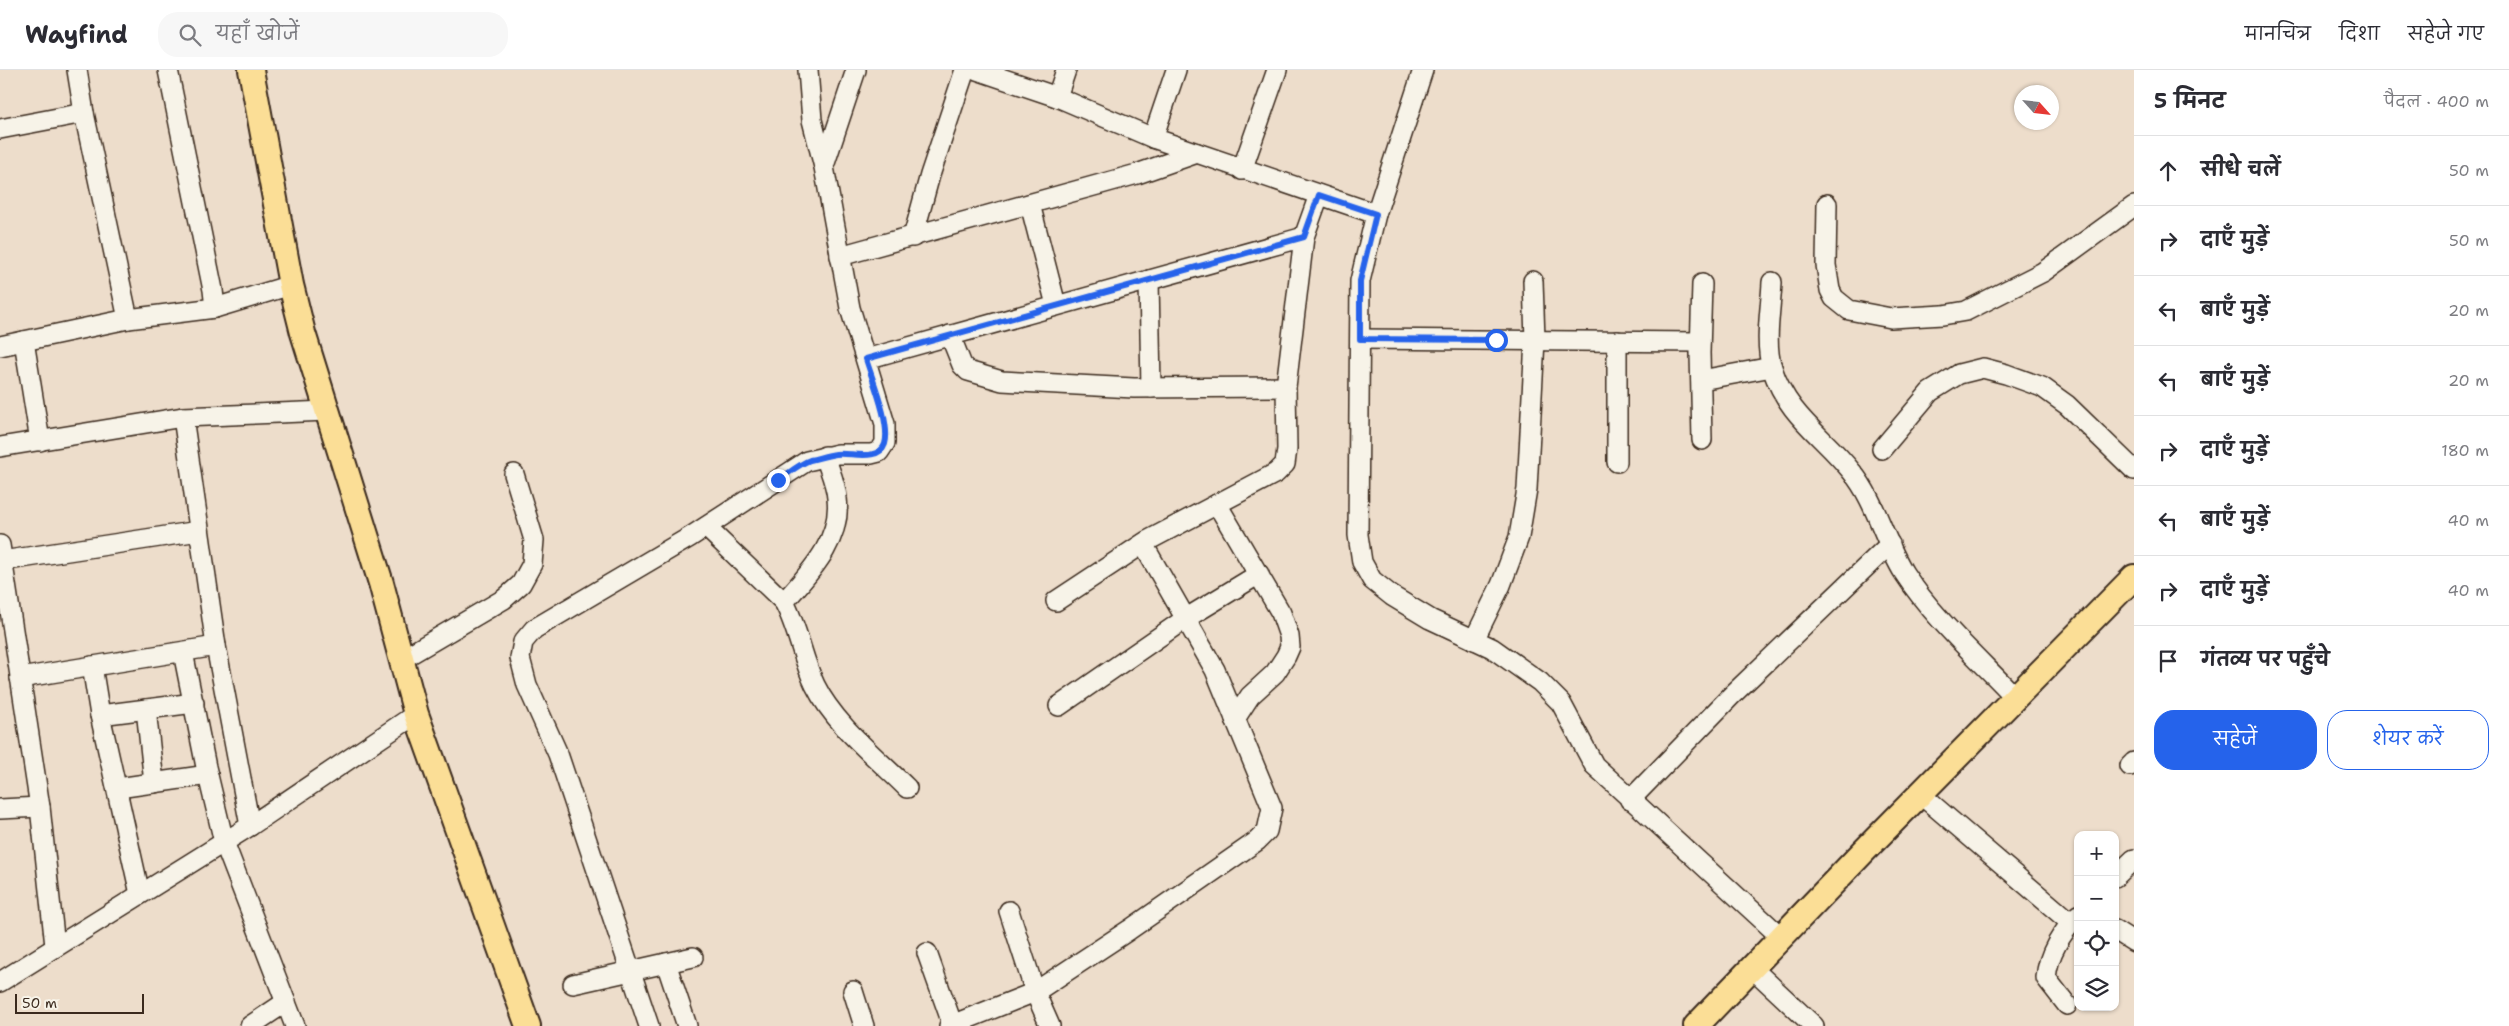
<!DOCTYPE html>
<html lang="hi">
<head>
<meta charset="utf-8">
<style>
  body { margin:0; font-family:"Shantell Sans","Playpen Sans Deva",sans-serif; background:#f7f7f7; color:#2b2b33 }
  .controls { position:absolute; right:15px; bottom:15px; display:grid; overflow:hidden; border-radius:10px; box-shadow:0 1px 4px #0004 }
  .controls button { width:45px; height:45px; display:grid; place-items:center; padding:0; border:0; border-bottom:1px solid #e1e1e2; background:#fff; color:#2b2b33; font:25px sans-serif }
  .compass { position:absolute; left:2014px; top:15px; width:45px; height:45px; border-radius:50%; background:#fff; box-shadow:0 1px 4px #0004; rotate:117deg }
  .scale { position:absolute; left:15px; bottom:12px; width:129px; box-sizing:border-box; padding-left:5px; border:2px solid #3b2a1e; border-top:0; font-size:14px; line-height:18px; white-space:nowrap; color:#3b2a1e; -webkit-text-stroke:4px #f7f3e8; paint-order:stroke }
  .stop { position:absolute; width:15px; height:15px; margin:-11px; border:4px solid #2563eb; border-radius:50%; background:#fff }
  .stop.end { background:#2563eb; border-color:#fff; box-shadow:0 1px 5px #0008 }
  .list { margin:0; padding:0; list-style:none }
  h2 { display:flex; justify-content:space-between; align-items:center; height:65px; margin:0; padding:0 20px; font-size:21px }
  h2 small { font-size:16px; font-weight:400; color:#7c7c81 }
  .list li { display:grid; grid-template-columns:32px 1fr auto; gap:15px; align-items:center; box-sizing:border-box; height:70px; padding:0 20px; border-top:1px solid #e1e1e2 }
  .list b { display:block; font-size:19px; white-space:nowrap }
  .list em { font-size:16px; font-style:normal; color:#7c7c81 }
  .actions { display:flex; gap:10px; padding:15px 20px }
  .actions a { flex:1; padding:11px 0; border:1px solid #2563eb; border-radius:20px; text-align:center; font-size:18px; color:#2563eb }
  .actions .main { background:#2563eb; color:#fff }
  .icon { flex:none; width:28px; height:28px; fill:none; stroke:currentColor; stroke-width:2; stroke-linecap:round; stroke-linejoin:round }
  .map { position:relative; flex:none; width:2134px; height:956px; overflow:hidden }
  header { display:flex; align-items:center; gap:30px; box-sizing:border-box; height:70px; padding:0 25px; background:#fff; border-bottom:1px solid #e1e1e2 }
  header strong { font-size:24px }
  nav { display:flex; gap:28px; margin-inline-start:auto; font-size:18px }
  .search { width:350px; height:45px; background:#f7f7f7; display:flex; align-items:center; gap:12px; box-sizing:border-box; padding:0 18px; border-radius:20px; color:#7c7c81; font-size:19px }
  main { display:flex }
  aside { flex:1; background:#fff }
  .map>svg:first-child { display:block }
</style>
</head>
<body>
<header>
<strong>Wayfind</strong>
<div class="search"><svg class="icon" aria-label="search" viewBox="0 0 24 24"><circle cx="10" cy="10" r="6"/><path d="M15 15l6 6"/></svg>यहाँ खोजें</div>
<nav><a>मानचित्र</a><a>दिशा</a><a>सहेजे गए</a></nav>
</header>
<main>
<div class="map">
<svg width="2134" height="956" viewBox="0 0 2134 956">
  <rect width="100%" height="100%" fill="#edddcb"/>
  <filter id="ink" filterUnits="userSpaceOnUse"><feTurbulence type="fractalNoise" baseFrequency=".02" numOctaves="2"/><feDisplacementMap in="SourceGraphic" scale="10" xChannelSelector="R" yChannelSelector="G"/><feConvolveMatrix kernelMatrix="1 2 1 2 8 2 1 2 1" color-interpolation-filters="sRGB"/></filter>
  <g filter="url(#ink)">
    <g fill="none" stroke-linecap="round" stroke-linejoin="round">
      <g stroke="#3b2a1e" stroke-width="22">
        <g id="minor">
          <polyline points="77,0 84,43 128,249"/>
          <polyline points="168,0 213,220 215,238"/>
          <polyline points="977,0 1057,27 1153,68 1376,144"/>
          <polyline points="1423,0 1376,144 1360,211 1358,465 1362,492 1372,510 1392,526 1430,549 1492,578 1540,612 1561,633 1594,695 1781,867"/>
          <polyline points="1057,27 1066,0"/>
          <polyline points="0,59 84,43"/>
          <polyline points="1153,68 1176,0"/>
          <polyline points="824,96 856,0"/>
          <polyline points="1242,100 1277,0"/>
          <polyline points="1030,134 1056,235"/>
          <polyline points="1827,134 1826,195 1830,220 1834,228 1849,240 1891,248 1943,245 1966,241 2043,202 2134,136"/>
          <polyline points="913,167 930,105 965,0"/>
          <polyline points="840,186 1137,104 1197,83"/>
          <polyline points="1149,210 1151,318"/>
          <path d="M1772,212C1771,239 1764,272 1772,298C1788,347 1823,365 1852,402C1876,431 1884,471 1904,503C1934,549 1978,588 2015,627"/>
          <polyline points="1702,214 1700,283 1702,370"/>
          <polyline points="950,265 962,295 968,301 1002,311 1134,318 1286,317"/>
          <polyline points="1360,269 1700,272"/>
          <polyline points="24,271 40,371"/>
          <polyline points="0,276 128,249 215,238 291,215"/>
          <polyline points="866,289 1304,167"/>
          <polyline points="1701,310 1772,297"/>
          <polyline points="183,347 216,576 250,756"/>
          <polyline points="0,377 183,347 327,341"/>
          <polyline points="1882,379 1930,322 1959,304 1983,298 2006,304 2042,317 2067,335 2134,400"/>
          <polyline points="1617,392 1617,271"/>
          <polyline points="1217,434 1281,543 1289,566 1290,577 1286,586 1275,603 1250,626 1235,649"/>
          <path d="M706,457L784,532C798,558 802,588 815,615C834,654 876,687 907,718"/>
          <polyline points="0,475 40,737 55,876"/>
          <polyline points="2,491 199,461"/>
          <polyline points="1056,531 1147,471 1276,403 1285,394 1287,379 1286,317 1304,167 1319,125"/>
          <path d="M784,532C810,502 842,470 837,428C836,414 829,399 825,386"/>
          <polyline points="1474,570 1501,515 1519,467 1527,419 1535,270 1533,211"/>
          <polyline points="183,582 206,697 224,772 295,956"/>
          <polyline points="402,589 504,529 521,514 532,494 534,470 514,404"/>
          <polyline points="92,596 100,645 140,824"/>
          <polyline points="20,608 216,576"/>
          <polyline points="1059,636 1185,549 1259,504"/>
          <polyline points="146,639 154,713"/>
          <polyline points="100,645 194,633"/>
          <polyline points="2130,696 2134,692"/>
          <polyline points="118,718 208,705"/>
          <polyline points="1920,724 2071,853"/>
          <polyline points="1630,730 1731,626 1890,474"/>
          <polyline points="0,739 40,737"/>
          <polyline points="2115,807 2134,789"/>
          <polyline points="1009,841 1035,922 1050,956"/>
          <polyline points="2115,860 2134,872"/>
          <polyline points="927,883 953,956"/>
          <polyline points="666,893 687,956"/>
          <polyline points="1752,898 1814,956"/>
          <polyline points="0,912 250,756 416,644"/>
          <polyline points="573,914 693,887"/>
          <polyline points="853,921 864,956"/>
          <path d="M2067,935L2046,908C2048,883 2062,863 2078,845"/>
          <polyline points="250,956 286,932"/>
          <polyline points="649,956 558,684 527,615 520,588 523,572 534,559 690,467 807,391 838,384 871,384 879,382 885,373 885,354 850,238 824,97 812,50 808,0"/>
          <polyline points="949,956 1035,922 1129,860 1257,771 1267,761 1272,738 1215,600 1143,474"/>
        </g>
      </g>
      <g stroke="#3b2a1e" stroke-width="28">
        <g id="major">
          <polyline points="251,0 291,215 303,263 381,513 416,644 528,956"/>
          <polyline points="1696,956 1864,781 2134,507"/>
        </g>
      </g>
      <use href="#minor" stroke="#f7f3e8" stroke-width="19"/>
      <use href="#major" stroke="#fbde96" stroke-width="24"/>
    </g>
  </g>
  <g fill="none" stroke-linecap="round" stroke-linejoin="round" filter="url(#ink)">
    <path stroke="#2563eb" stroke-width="6" d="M778,410C788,404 799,394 810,390C819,388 828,385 836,384C850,382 879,392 885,374C891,354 872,309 866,289L1304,167L1319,125L1376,144L1360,211V269L1496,270"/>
  </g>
</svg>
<div class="controls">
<button>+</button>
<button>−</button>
<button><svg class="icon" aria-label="locate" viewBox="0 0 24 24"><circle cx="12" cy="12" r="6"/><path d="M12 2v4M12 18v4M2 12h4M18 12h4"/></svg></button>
<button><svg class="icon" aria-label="layers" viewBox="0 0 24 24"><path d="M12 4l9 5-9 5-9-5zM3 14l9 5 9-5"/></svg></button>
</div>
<svg class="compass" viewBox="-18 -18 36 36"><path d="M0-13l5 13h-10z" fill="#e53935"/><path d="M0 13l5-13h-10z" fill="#7c7c81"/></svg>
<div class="scale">50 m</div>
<div class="stop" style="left:1496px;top:270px"></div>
<div class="stop end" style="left:778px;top:410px"></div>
</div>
<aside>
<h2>5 मिनट<small>पैदल · 400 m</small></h2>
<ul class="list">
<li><svg class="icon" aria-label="ahead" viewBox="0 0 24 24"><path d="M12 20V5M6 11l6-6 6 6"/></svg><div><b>सीधे चलें</b></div><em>50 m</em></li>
<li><svg class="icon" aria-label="right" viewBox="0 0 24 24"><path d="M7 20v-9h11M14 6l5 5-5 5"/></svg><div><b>दाएँ मुड़ें</b></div><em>50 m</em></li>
<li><svg class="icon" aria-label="left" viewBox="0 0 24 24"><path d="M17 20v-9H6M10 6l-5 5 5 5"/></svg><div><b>बाएँ मुड़ें</b></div><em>20 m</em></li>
<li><svg class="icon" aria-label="left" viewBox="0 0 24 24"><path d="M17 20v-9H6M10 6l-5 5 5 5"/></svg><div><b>बाएँ मुड़ें</b></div><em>20 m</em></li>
<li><svg class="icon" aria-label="right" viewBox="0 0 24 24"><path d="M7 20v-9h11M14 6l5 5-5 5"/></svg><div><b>दाएँ मुड़ें</b></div><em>180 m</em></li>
<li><svg class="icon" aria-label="left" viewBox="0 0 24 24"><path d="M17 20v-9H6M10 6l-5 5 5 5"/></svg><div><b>बाएँ मुड़ें</b></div><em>40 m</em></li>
<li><svg class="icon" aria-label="right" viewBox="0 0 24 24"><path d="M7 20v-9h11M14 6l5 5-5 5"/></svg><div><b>दाएँ मुड़ें</b></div><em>40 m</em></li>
<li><svg class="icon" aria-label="arrive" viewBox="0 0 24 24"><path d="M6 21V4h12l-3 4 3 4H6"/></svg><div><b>गंतव्य पर पहुँचे</b></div></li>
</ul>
<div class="actions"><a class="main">सहेजें</a><a>शेयर करें</a></div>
</aside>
</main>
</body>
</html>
